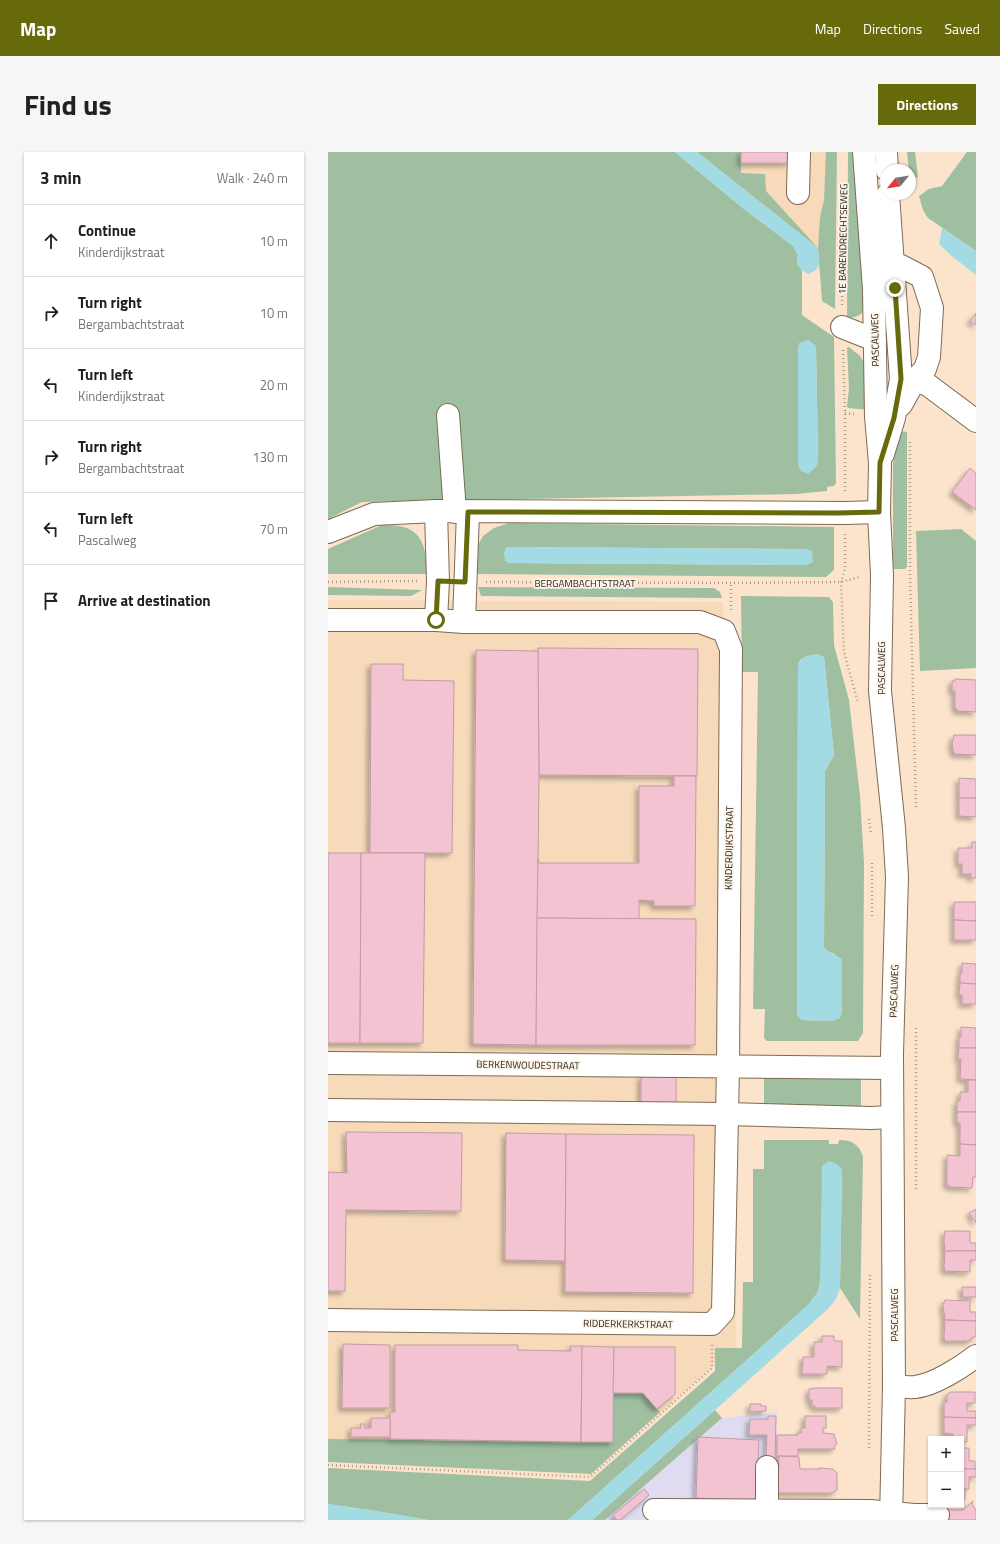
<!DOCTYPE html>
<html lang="en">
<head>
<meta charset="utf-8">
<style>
  body { margin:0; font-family:"Titillium Web",sans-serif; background:#f6f6f6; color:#202124 }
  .controls { position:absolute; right:12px; bottom:12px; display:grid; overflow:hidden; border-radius:0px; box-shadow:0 1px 3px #0004 }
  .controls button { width:36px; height:36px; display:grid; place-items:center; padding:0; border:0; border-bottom:1px solid #e0e0e0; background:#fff; color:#202124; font:20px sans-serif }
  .compass { position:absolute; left:552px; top:12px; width:36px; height:36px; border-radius:50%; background:#fff; box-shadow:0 1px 3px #0004; rotate:240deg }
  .stop { position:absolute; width:12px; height:12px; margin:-9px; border:3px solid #666a0b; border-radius:50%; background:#fff }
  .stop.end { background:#666a0b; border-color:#fff; box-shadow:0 1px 4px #0008 }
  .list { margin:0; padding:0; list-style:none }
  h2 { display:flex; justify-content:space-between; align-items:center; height:52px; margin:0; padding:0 16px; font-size:17px }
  h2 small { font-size:13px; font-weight:400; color:#757577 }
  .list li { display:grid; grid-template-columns:26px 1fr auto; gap:12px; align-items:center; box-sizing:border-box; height:72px; padding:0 16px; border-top:1px solid #e0e0e0 }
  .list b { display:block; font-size:15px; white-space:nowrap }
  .list p { margin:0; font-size:13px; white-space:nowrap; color:#757577 }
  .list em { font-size:13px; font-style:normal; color:#757577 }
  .icon { flex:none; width:22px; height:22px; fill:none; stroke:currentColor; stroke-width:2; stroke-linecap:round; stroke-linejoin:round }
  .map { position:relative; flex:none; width:648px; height:1368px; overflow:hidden; border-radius:0px }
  header { display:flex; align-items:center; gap:24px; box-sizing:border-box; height:56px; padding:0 20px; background:#666a0b; color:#fff }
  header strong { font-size:19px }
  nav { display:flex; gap:22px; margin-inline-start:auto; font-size:14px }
  .intro { display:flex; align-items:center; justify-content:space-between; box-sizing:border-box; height:96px; padding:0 24px }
  h1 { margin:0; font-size:28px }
  .button { padding:10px 18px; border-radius:0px; background:#666a0b; color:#fff; font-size:14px; font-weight:700 }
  main { display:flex; gap:24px; padding:0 24px }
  aside { flex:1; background:#fff; border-radius:0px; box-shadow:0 1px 3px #0004 }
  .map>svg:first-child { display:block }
</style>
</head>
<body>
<header>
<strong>Map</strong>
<nav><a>Map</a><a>Directions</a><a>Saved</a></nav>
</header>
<div class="intro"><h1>Find us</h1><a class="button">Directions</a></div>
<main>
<aside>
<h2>3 min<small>Walk · 240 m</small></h2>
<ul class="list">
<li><svg class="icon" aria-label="ahead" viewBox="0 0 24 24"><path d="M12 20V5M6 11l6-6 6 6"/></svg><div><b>Continue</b><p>Kinderdijkstraat</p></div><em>10 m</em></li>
<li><svg class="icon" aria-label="right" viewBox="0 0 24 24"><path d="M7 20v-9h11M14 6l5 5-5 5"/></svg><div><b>Turn right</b><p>Bergambachtstraat</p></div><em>10 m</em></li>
<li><svg class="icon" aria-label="left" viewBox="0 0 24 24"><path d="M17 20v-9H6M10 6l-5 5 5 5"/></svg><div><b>Turn left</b><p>Kinderdijkstraat</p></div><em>20 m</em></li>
<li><svg class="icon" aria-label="right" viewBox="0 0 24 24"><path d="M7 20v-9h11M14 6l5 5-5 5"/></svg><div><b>Turn right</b><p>Bergambachtstraat</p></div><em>130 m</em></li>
<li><svg class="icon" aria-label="left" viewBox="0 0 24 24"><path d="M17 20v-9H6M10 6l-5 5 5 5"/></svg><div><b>Turn left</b><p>Pascalweg</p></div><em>70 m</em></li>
<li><svg class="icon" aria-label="arrive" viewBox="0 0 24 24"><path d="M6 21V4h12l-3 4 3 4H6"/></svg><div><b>Arrive at destination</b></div></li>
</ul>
</aside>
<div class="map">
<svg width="648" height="1368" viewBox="0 0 648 1368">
  <defs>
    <filter id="shadow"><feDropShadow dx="-3.5" dy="3.5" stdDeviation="2" flood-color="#0004"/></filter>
  </defs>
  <rect width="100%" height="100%" fill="#fbe4cb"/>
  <polygon fill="#dfdbf1" points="449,1260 447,1367 427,1368 277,1368 394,1266"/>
  <g fill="#f6daba">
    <polygon points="369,0 505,0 490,96"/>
    <polygon points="0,448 395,450 408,1194 284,1303 0,1306"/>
  </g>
  <g fill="#9fbfa0" fill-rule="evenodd">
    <path d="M0,0H347L416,57L465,94L470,103L469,112L474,118V163L506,185L508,331L506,334L499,335V339L468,342L34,350L0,367ZM480,188L488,194L490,305L489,314Z"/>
    <polygon points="369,0 413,0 413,21 437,22 438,39 490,96 492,65 496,48 498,0 509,0 507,157 494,149 490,96"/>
    <path d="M520,0H529L539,155C534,163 529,165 521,166L519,164Z"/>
    <polygon points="579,0 587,0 590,25 582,27"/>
    <polygon points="639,0 648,0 648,99 600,66 595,58 591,44 601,37 614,34"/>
    <polygon points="521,195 532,204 537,212 542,258 520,256 519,254 521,237 519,196"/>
    <polygon points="570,279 579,280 579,415 577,417 566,417 565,415 565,312"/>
    <path d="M181,371L506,375V418L498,425L144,422L145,402L155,384L166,376ZM181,395L478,397L479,413L181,411L177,408L178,396Z"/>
    <path d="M54,373C93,372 96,388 101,422H0V397Z"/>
    <polygon points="633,377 648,389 648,516 592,519 588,379"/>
    <polygon points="0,435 94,438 83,444 0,443"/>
    <polygon points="150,435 386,436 392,440 394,446 153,444"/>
    <path d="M413,444L501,445L505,450L506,493L521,548L532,644L536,711L535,881L530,889H439L436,886L437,857H425L430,520H414ZM496,506L506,603L497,619L496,795L499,799L507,802L505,869L473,868L469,857L470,512L473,507Z"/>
    <polygon points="436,923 533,924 533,954 436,954"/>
    <path d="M436,988H501V992H510L511,988C524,988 531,992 535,1005L532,1167L512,1136L514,1017L490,1140L480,1153L240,1368H100L48,1359L0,1352V1316L262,1329L387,1219V1196H414L415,1130H425V1017H436Z"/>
    <polygon points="285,1241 315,1241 332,1260 263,1322 0,1310 0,1287 284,1290"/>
    <polygon points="387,1258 394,1266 277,1368 264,1368"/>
  </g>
  <g fill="#a3dbe4">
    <path d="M347,0H369L490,96C491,109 495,117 480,122L474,118L469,112L470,103L465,94L416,57Z"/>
    <polygon points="614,76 648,99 648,123 625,105 611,92"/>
    <polygon points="480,188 488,194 490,305 489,314 480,322 473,319 470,313 470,198 471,191"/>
    <polygon points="181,395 478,397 484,399 485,410 479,413 181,411 177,408 176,401 178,396"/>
    <path d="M490,502L496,505L506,603L497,619L496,795C500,801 507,802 514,807V860L512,866L505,869L473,868L469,863V857L470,512C475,503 481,503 490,502Z"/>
    <polygon points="501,1009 509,1012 514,1017 512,1136 508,1147 501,1156 264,1368 240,1368 480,1153 490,1140 492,1129 494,1014"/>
    <polygon points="0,1352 48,1359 100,1368 0,1368"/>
  </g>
  <g fill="#f3c3d1" stroke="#bf9ca6" filter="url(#shadow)">
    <rect x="413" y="0" width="48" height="11"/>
    <polygon points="648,161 648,173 642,169"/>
    <polygon points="642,316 648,321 648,358 624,340"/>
    <polygon points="210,496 370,497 369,624 211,623"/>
    <polygon points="148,498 210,499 211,623 208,893 145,892"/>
    <polygon points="43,512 75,512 75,528 126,529 124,701 42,701"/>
    <polygon points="627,527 648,528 648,560 630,559 627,556 627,539 624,539 624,529 627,529"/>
    <polygon points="626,583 648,583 648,603 626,602 624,592"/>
    <polygon points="346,624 368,624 367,754 326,754 326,749 311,748 311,767 209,766 210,706 211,711 311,711 311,634 346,634"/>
    <polygon points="631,626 648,627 648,646 631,646"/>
    <polygon points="631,646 648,646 648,665 631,664"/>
    <polygon points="644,690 648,690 648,726 643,726 643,722 634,722 634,712 630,712 630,696 644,696"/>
    <polygon points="0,701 33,701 32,891 0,891"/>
    <polygon points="33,701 97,701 95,891 32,891"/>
    <polygon points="626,750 648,750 648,769 626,768"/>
    <polygon points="209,766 368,767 367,893 208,893"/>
    <polygon points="626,768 648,769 648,788 626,788"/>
    <polygon points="634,811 648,812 648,832 632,831 632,821 634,821"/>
    <polygon points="632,831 648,832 648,852 634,852 634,843 631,843"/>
    <polygon points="633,875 648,876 648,896 631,896 631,885 633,885"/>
    <polygon points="631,896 648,896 648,928 632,927 633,907 630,907"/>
    <polygon points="313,924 348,925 348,951 313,951"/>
    <polygon points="640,928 648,928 648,960 629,960 629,949 632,949 632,940 640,940"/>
    <polygon points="629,960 648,960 648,993 632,992 632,971 629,971"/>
    <polygon points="18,980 134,981 133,1059 18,1058 17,1139 0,1139 0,1020 19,1021"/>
    <polygon points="178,981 238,982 237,1109 177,1108"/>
    <polygon points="238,982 366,983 365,1141 237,1140"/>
    <polygon points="632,992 648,993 648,1025 645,1025 644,1036 622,1035 622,1034 619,1034 619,1003 632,1004"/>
    <polygon points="648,1057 648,1071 641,1061"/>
    <polygon points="617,1079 642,1079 642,1091 648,1091 648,1099 617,1099 616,1088"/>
    <polygon points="617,1099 648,1099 648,1108 642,1108 642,1120 617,1119 616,1115"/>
    <polygon points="634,1135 648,1135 648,1145 635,1145"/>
    <polygon points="617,1148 642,1149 642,1160 648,1160 648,1169 617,1168 615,1153"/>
    <polygon points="617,1168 648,1169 648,1184 642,1187 642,1189 617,1189 616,1185"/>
    <polygon points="494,1184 506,1184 506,1189 514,1189 514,1215 499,1214 499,1222 474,1222 475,1205 486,1205 486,1190 494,1190"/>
    <polygon points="15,1192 62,1193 62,1256 14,1256"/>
    <polygon points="67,1193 190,1193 190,1198 243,1199 242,1194 254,1194 253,1290 62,1287 62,1260 67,1260"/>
    <polygon points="254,1194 286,1195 285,1290 253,1290"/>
    <polygon points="286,1195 347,1195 347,1242 329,1257 315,1241 285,1241"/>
    <polygon points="487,1236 514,1236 514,1256 487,1256 487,1254 484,1254 484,1248 481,1248 481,1237"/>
    <polygon points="622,1240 647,1240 647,1251 639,1251 639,1259 648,1259 648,1266 616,1265 616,1250 619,1250 619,1243"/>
    <polygon points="422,1252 433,1252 433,1254 438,1254 438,1259 422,1260"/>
    <polygon points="440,1264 448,1264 447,1308 438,1308 439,1283 421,1283 422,1267 440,1267"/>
    <polygon points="477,1264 498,1264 498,1276 495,1276 495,1281 506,1282 509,1292 506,1294 507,1297 470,1297 470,1304 449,1304 449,1283 470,1283 470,1281 473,1281 473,1276 477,1276"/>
    <polygon points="616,1265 648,1266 648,1273 639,1273 639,1290 633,1290 633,1287 625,1287 625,1282 616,1281"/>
    <polygon points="43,1266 62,1266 62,1285 23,1285 23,1276 33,1276 32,1272 37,1272 37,1276 43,1276"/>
    <polygon points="370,1285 431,1288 428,1349 368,1346"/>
    <polygon points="633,1296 641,1296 641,1309 647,1309 647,1317 633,1317"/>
    <polygon points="451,1304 471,1305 472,1317 491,1317 491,1316 505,1317 509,1321 509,1338 504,1341 450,1341"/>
    <polygon points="633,1317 648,1317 648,1325 641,1325 641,1337 633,1337"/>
    <polygon points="316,1337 321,1343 292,1368 289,1368 285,1363"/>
    <rect x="633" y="1337" width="4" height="10"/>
    <polygon points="645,1349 644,1352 648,1358 648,1368 616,1368 615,1358 635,1358"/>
  </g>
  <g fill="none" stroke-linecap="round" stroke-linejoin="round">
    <g stroke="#7e6a53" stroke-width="24">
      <g id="minor">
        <polyline points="536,0 546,137 548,264 552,311 551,360 554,423 552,539 566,676 569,725 564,902 566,1234 563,1368"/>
        <polyline points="558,0 559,18"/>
        <polyline points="470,41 471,0"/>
        <polyline points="551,115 573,114 594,125 604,156 601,205 597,217 587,228 573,253"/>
        <polyline points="514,175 547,188"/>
        <polyline points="574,227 587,228 600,233 648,269"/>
        <polyline points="120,263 127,360"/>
        <polyline points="555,302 566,266 573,227 560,42"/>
        <polyline points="0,380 46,362 108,359 518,361 551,360"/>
        <polyline points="0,468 108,468 136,470 372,470 396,479 403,497 400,915 395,1160 384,1172 0,1168"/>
        <polyline points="108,468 110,429 108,359"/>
        <polyline points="136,470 140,360"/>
        <polyline points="0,911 564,916"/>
        <polyline points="0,958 398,962 543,966 564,965"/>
        <path d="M566,1234C573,1234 581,1236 587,1235C606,1233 634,1215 648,1204"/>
        <polyline points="326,1358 542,1359 586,1363 610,1363"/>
        <polyline points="439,1358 439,1315"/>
      </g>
    </g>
    <g stroke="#af9d8a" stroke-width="2.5" stroke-dasharray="1 3" stroke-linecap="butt">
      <polyline points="514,153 516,44"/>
      <polyline points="515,198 517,261 517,339"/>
      <polyline points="517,261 526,262"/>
      <polyline points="582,290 582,423 588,657"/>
      <polyline points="517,382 517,417 513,430 516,500 530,551"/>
      <polyline points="0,430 89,429"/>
      <polyline points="158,430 403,431 513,430 532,425"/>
      <polyline points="403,458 403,431"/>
      <polyline points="541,667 543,682"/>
      <polyline points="544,764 544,709"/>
      <polyline points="588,876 588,1039"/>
      <polyline points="541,1296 542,1123"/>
      <polyline points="0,1313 262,1325 384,1216 384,1192"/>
    </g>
    <use href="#minor" stroke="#fff" stroke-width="22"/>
  </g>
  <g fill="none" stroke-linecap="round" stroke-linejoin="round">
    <polyline stroke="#666a0b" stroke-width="5" points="108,468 110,429 137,430 140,360 510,361 551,360 552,311 566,266 573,227 567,136"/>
  </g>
  <g text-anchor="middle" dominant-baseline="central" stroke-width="3.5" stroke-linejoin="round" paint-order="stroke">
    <g font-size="10" fill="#2c231a" stroke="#fdf4ea">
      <text transform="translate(515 87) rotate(-89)">1E BARENDRECHTSEWEG</text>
      <text transform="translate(547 188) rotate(-91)">PASCALWEG</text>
      <text x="257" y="431">BERGAMBACHTSTRAAT</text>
      <text transform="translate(553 516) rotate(-90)">PASCALWEG</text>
      <text transform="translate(401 696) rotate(-89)">KINDERDIJKSTRAAT</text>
      <text transform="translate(566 839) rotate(-88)">PASCALWEG</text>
      <text transform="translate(200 913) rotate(1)">BERKENWOUDESTRAAT</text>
      <text transform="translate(566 1163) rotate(-90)">PASCALWEG</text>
      <text transform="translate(300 1172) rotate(1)">RIDDERKERKSTRAAT</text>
    </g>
  </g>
</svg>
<div class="controls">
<button>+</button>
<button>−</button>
</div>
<svg class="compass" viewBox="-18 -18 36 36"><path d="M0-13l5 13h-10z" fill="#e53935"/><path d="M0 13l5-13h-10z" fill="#757577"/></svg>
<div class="stop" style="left:108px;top:468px"></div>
<div class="stop end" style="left:567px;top:136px"></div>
</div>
</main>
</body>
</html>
